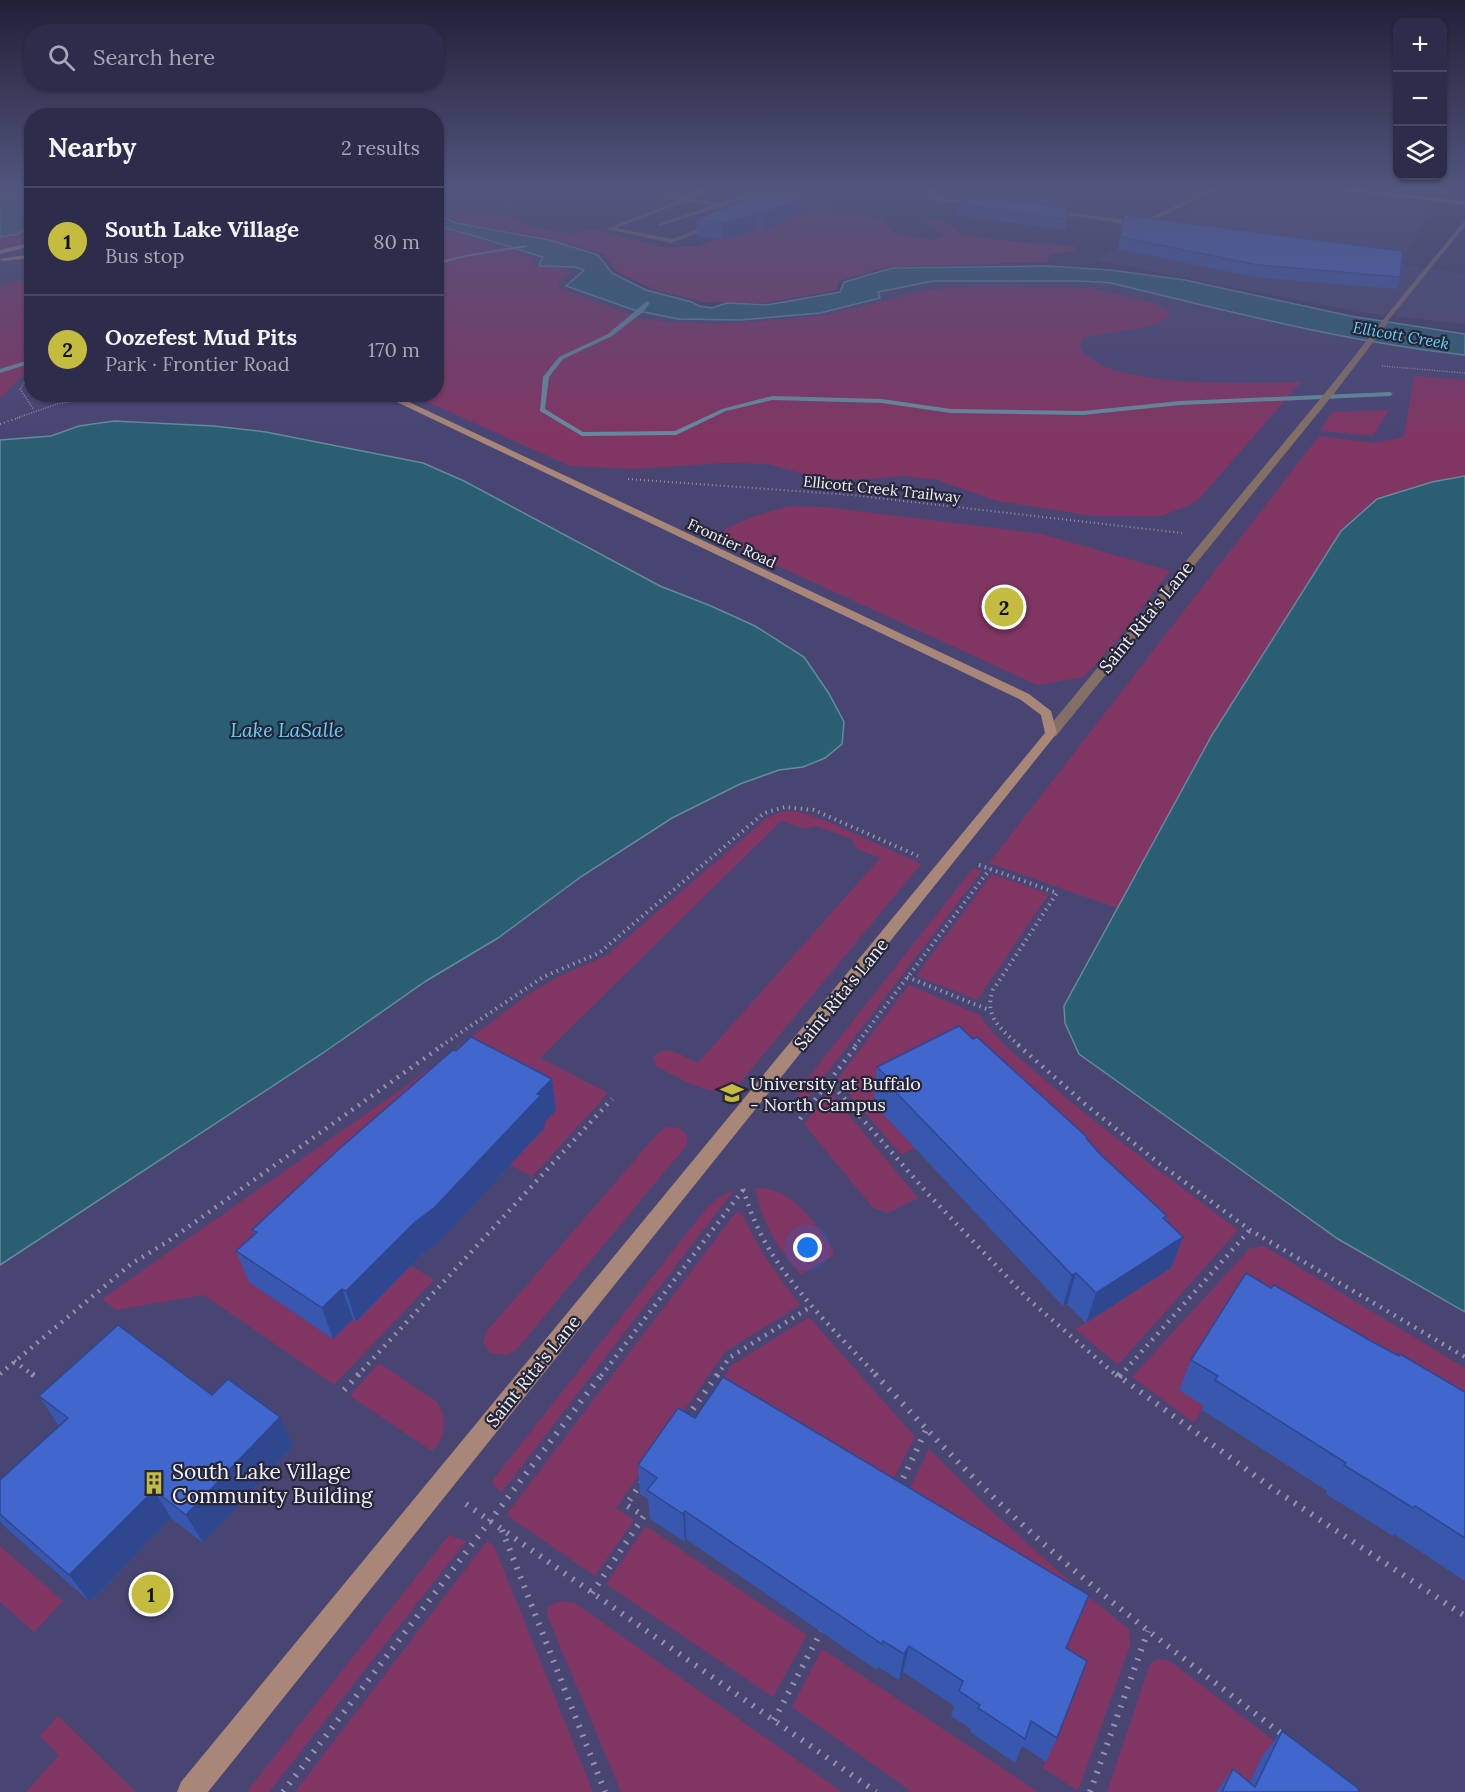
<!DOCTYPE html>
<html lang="en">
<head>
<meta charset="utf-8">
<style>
  body { margin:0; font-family:Lora,serif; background:#363452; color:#f1f3f6 }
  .controls { position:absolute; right:18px; top:18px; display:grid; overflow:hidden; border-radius:12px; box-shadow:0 2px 4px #0004 }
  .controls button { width:54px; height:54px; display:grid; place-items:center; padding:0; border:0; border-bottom:2px solid #494863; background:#2e2c4b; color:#f1f3f6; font:30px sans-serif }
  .you { position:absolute; left:808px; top:1248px; width:21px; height:21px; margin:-15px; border:4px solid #fff; border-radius:50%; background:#1a73e8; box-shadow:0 0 0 9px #1a73e833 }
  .badge { display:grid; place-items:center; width:39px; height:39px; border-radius:50%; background:#c4bc3e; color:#111; font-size:20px; font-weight:700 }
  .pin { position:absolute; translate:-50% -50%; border:3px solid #fff; box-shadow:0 2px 6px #0006 }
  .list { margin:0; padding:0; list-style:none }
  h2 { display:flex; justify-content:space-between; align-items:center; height:78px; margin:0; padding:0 24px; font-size:26px }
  h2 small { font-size:20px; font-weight:400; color:#a7a7b5 }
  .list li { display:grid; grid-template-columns:39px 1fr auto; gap:18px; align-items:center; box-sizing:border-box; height:108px; padding:0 24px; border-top:2px solid #494863 }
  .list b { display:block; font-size:22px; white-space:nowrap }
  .list p { margin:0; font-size:20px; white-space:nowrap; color:#a7a7b5 }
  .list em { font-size:20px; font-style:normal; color:#a7a7b5 }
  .icon { flex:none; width:33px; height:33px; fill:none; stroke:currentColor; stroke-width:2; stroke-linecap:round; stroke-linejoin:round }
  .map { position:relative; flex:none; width:1465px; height:1792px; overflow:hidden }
  .search { position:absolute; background:#2e2c4b; box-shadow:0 2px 4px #0004; left:24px; top:24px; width:420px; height:66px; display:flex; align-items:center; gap:15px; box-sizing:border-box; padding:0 21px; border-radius:24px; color:#a7a7b5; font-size:22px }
  .panel { position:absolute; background:#2e2c4b; box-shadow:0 2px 4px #0004; left:24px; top:108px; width:420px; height:294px; border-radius:24px }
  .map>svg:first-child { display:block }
</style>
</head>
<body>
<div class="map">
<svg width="1465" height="1792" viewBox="0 0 1465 1792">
  <rect width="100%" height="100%" fill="#3e3b64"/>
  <g fill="#484573">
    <polygon points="0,188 31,188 32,394 436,394 437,223 532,245 687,317 786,311 930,277 1095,275 1465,346 1465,1792 0,1792"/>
    <polygon points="1228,188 1298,188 1435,206 1400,264 1465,274 1465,324 1358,312 1095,260"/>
  </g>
  <g fill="#813563">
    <polygon points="0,188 31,188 31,202 18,198 0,198"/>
    <polygon points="803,205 883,220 893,233 931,240 943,236 934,227 921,222 932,219 950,224 961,235 1015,242 1074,246 1077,251 1050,254 1047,262 887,267 839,281 837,290 765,303 704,302 652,289 616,271 603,254 549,238 459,222 437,212 452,210 519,219 526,226 573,234 594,229 663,247 696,247"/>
    <polygon points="31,225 31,242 0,248 0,237 18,234"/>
    <path d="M437,230L459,234L523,254L533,259L534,266L564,269L569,273L558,283L559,288L641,319L671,322L715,324L780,320L827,315L926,290L983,286L1095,289L1150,302L1164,308L1171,314C1159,331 1104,331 1082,339L1080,347C1104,391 1255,382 1301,382L1201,497L1188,506L1161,516H1093L997,501L937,480L903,476L857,480L819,478L767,464L725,463L634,469L570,466L412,395L436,394Z"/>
    <polygon points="31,279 31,372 21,377 0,399 0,285"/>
    <polygon points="1414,376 1465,380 1465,476 1432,482 1377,499 1341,531 1212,735 1117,908 989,863 1319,436 1375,443 1404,437"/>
    <polygon points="1389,410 1373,436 1320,431 1332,412"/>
    <path d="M792,506L825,507L1042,534L1170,571L1115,643L1084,677L1037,685L717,538C721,525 776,509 792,506Z"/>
    <path d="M795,811L827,821L921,864L739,1084C716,1104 680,1077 657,1067L653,1058C666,1042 683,1057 698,1063L880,858L857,849L853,844L854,840L816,826L805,829L781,821L540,1058L608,1093L532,1177L499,1158L249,1282L333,1339L353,1319L356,1322L400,1259L434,1280L334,1385L204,1295L116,1310L102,1299L406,1086L530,993L558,977L606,956L767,818L780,812Z"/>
    <polygon points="973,868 982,871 797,1112 798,1091"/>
    <polygon points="992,874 1049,894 977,1000 916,976"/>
    <path d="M909,985L980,1015C996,1041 1022,1060 1045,1080C1107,1133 1173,1181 1238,1230L1118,1365L1075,1329L1086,1323L887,1112L884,1115L915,1148L901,1155L837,1080Z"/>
    <polygon points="827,1094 832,1095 918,1198 888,1213 873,1208 804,1124"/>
    <path d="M667,1127C679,1127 691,1131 686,1146L517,1349L506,1355L490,1353L483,1342L487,1331L658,1133Z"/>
    <path d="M755,1188C795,1188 812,1221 833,1249L834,1255L800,1275C776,1244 764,1228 755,1188Z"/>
    <polygon points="734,1190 501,1493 491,1482 705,1210 717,1198"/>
    <path d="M737,1211C746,1214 747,1226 752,1234C765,1259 783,1282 800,1305L725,1352L616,1508L634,1520L595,1576L506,1515Z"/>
    <polygon points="1264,1246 1465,1368 1465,1437 1179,1389 1204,1406 1194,1423 1132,1377 1250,1248"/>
    <polygon points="809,1317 915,1437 881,1503 680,1438 732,1365"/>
    <path d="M379,1363L437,1402C447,1417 446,1438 432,1451L350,1396Z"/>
    <polygon points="929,1449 988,1508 1074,1585 1129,1629 1130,1646 1078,1791 1043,1768 1075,1687 898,1512"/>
    <polygon points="646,1526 807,1635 773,1697 606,1584"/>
    <polygon points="449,1535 466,1541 269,1792 249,1792 248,1790"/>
    <polygon points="487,1541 494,1546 593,1792 295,1792"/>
    <polygon points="0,1546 63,1601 34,1632 0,1602"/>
    <polygon points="561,1601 575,1603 842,1792 621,1792 547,1615 548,1606"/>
    <polygon points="822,1649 1038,1792 912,1792 792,1707"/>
    <polygon points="1158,1659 1170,1661 1341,1792 1107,1792 1150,1664"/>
    <polygon points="58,1716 136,1792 26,1792 59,1755 40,1736"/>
  </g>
  <g fill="#295e73" stroke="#658a9c" stroke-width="1.5">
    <polygon points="0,198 18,198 31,202 31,225 18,234 0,237"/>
    <path d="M436,214L456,223L550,240L598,255L612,273L646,290L692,302L699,306L712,308L727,303L767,305L840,292L844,282L892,268L1048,266L1110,270L1185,280L1350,316L1465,334V355C1345,342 1228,311 1111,283L1082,281H933L878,292L880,298L820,313L740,320L678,319L634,310L566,286L584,270L576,267L539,266L543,257C508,247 473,234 437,226Z"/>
    <polygon points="114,421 214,426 266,432 423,463 464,481 660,586 711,606 755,626 804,657 828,692 844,722 842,744 825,758 803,767 779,770 740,784 672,818 582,876 498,938 426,981 323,1053 0,1265 0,440 51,436 79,426"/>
    <polygon points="1465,476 1465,1312 1338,1239 1079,1054 1065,1023 1064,1006 1212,735 1341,531 1377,499 1432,482"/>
  </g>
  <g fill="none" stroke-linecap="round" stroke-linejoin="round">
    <g fill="#658a9c" fill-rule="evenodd">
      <polygon points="526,245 528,247 465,257 436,265 436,262 465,255"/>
      <polygon points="647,301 650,303 643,312 612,336 563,359 549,377 545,409 583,432 675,431 722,409 772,396 882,399 951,409 1083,411 1180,401 1390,392 1393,394 1390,396 1180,405 1083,415 951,413 882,403 772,400 726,411 676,435 582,436 540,411 543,377 559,357 608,334"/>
      <polygon points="32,359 32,363 0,373 0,369"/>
    </g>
    <g stroke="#9492ad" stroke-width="1.5" stroke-dasharray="1 1.5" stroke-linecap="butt">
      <polyline points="1382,366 1465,373"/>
      <polyline points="32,377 27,379 20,389 34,410"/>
      <polyline points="17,418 57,404 117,394"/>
    </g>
    <g stroke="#9492ad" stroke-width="2" stroke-dasharray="1 3" stroke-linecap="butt">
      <polyline points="0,424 21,417"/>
      <polyline points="628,479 852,495 1182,533"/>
    </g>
    <g stroke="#9492ad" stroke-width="4" stroke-dasharray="1.5 4.5" stroke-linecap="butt">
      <path d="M979,865L1057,893L993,990C983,1017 1002,1030 1020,1046"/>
      <polyline points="907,977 989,1010"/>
      <polyline points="441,1046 543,977 599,953 764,813 785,807 814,810 918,856"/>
      <polyline points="855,1046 990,869"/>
    </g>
    <g stroke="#9492ad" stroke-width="4.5" stroke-dasharray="2 6" stroke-linecap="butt">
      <polyline points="1018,1045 1085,1104 1160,1164 1250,1230 1465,1357"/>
      <polyline points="828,1080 930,1196 1027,1298 1117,1376"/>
      <polyline points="800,1119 857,1045"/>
      <path d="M743,1189C747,1201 751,1213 756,1224C780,1279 836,1332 877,1376"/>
      <polyline points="14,1361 34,1376"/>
      <polyline points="0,1374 131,1264 167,1242 443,1045"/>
      <polyline points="357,1376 612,1099"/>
      <polyline points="601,1376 743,1190"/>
      <polyline points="717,1376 729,1358 812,1306"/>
      <polyline points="1120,1376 1250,1230"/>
    </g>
    <g stroke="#9492ad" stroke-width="6" stroke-dasharray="2 8" stroke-linecap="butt">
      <polyline points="32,1374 37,1378"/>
      <path d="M875,1374C927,1430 978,1485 1035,1536C1114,1607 1199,1670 1283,1735"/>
      <polyline points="1116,1374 1272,1488 1465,1616"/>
      <polyline points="1119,1377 1122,1374"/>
      <polyline points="344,1390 359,1374"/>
      <polyline points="687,1417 718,1374"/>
      <polyline points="899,1487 926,1430"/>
      <polyline points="466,1504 876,1792"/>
      <polyline points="502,1530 605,1792"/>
      <polyline points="592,1593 644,1516 626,1505 642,1482"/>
      <polyline points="774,1720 823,1628"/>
      <polyline points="283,1792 602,1374"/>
      <polyline points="1090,1792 1148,1631"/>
    </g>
    <g fill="#846f65" fill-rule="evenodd">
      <polygon points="613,188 685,198 695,194 700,188 706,188 699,196 692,199 721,203 751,193 779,195 751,197 728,204 748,208 748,210 721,207 659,226 659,224 714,205 686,201 616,228 672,239 712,224 717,225 672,243 606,229 680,200"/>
      <polygon points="937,188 945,188 931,196 985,204 982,206 929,199 923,194"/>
      <polygon points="1212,188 1219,188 1147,224 1134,225 1045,212 1048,210 1134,221 1146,220"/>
      <polygon points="1383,320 1389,321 1336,391 1056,736 1046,736 1045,733 1046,730 1330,387"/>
    </g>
    <polygon fill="#846f65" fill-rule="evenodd" points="1465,220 1465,226 1387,322 1383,322 1383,320"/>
    <g fill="#a98778" fill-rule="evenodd">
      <polygon points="1338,188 1465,201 1465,205 1341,190"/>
      <polygon points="32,242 32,246 0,254 0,250"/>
      <polygon points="32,254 32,258 3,261 0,259"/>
      <polygon points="380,394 392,394 1029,694 1051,711 1057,733 208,1792 177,1792 181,1782 1045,733 1041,715 1021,700"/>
    </g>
  </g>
  <g fill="#3858af">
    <polygon points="443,188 514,188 443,189"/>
    <polygon points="727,188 931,188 928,190 927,200 854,191 854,192 763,230 757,229 723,240 697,236 697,219 764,192 750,191 725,200"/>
    <polygon points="939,188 1167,188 1069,191 1065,230 956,215 957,204 974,196 975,190 958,197 938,195"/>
    <polygon points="1124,215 1400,277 1397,289 1255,277 1118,249"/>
    <polygon points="973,1039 1087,1139 1101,1155 1167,1216 1166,1221 1183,1237 1171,1268 1086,1323 1067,1304 1063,1306 883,1114 884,1109 874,1098 877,1067"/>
    <polygon points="456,1051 552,1079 556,1110 545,1122 545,1127 442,1239 422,1254 356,1322 353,1319 333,1339 249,1282 236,1251 254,1234 252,1230"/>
    <polygon points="1271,1288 1371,1341 1465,1394 1465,1581 1394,1534 1393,1536 1326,1494 1327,1491 1202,1410 1204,1406 1179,1390 1191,1360"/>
    <polygon points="212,1395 280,1417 293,1446 203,1543 171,1518 90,1602 4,1526 0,1521 0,1480 59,1426 39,1396"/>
    <polygon points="638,1465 1066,1648 1057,1738 1046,1762 1022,1746 1015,1763 970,1732 971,1729 951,1716 954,1706 903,1672 899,1680 878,1667 877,1670 686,1539 685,1542 650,1519 648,1499 640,1494"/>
    <polygon points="1282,1731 1358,1792 1216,1792 1233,1769 1250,1782 1263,1755"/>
  </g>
  <g fill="#2e478f">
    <polygon points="728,188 750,188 750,191 725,200 725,189"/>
    <polygon points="827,188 855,188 854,192 763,230 763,214"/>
    <polygon points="959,188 975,188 975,190 958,197"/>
    <polygon points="757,213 757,229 723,240 723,223"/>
    <polygon points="552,1079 556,1110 545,1122 545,1127 442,1239 422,1254 356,1322 346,1291"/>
    <polygon points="1183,1237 1171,1268 1086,1323 1096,1293"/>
    <polygon points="1076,1273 1067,1304 1063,1306 1072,1275"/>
    <polygon points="342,1289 353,1319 333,1339 322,1308"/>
    <polygon points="280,1417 293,1446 203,1543 186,1515"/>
    <polygon points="154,1490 171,1518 90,1602 69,1575"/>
    <polygon points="685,1511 686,1539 685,1542 683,1514"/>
    <polygon points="909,1646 903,1672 899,1680 904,1654"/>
  </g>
  <g fill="#4166cc" stroke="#2e478f" stroke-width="1.5">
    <polygon points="772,188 827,188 763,214 757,213 723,223 697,219"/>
    <polygon points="1032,188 1069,188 1069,192"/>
    <polygon points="974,196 1068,208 1067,219 957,204"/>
    <polygon points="1124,215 1403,251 1400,277 1258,265 1120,237"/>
    <polygon points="959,1026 973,1039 977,1037 1087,1137 1086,1138 1101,1155 1167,1216 1163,1218 1183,1237 1096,1293 1076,1273 1072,1275 887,1083 891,1081 877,1067"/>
    <polygon points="471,1037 552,1079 537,1094 541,1095 434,1208 414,1223 346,1291 342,1289 322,1308 236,1251 257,1232 252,1230 338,1150 453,1050 456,1051"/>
    <polygon points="1246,1273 1271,1288 1274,1285 1371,1341 1399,1356 1400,1354 1465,1392 1465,1538 1415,1506 1413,1508 1344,1465 1346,1463 1215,1380 1218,1376 1191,1360"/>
    <polygon points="118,1325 212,1395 228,1379 280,1417 186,1515 154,1490 69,1575 0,1514 0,1480 68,1418 39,1396"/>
    <polygon points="723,1377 1089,1595 1066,1648 1087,1661 1057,1738 1031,1721 1025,1739 978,1708 980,1705 959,1691 963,1681 909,1646 904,1654 883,1641 882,1644 685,1511 683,1514 647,1490 657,1478 638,1465 678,1408 695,1418"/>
    <polygon points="1282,1731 1359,1789 1358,1792 1222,1792 1233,1769 1255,1787"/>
  </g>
  <linearGradient id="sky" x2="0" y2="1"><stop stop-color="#222037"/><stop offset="0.43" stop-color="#52557d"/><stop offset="1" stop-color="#52557d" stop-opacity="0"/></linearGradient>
  <rect width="1465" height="439" fill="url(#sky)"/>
  <defs>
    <g id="university-bare" transform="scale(1.8)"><path d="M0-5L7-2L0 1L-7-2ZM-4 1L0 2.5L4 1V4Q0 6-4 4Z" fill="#c4bc3e" stroke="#262638" stroke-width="2.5" paint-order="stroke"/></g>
    <g id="building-bare" transform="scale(1.8)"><path d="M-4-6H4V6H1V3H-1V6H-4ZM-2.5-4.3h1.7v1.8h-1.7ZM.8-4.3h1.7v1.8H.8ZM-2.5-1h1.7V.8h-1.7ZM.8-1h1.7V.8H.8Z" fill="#c4bc3e" stroke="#262638" stroke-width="2.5" paint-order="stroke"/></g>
  </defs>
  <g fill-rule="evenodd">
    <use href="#university-bare" x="732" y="1093"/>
    <use href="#building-bare" x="154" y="1483"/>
  </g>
  <g text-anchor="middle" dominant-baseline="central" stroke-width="4.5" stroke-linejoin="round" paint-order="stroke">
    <g font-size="15" fill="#f2f2fd" stroke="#262638">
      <text transform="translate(882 489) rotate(6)">Ellicott Creek Trailway</text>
      <text transform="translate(732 543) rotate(25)">Frontier Road</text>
    </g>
    <g font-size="16" font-style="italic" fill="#63d1fa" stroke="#262638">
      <text transform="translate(1401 335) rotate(10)">Ellicott Creek</text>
    </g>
    <g font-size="18" fill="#f2f2fd" stroke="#262638">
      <text transform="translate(1146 617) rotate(-51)">Saint Rita's Lane</text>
      <text transform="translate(841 994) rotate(-51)">Saint Rita's Lane</text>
      <text transform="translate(533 1371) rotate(-51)">Saint Rita's Lane</text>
    </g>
    <g font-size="18" fill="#f2f2fd" stroke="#262638" text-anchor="start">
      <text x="750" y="1083">University at Buffalo<tspan x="750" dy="21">- North Campus</tspan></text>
    </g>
    <g font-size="20" font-style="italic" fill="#63d1fa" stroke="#262638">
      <text x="287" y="729">Lake LaSalle</text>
    </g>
    <g font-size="21" fill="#f2f2fd" stroke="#262638" text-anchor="start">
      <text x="172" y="1471">South Lake Village<tspan x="172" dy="24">Community Building</tspan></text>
    </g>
  </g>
</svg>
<div class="controls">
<button>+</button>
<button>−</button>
<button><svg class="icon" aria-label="layers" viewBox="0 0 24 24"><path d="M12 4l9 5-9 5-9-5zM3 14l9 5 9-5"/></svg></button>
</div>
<div class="you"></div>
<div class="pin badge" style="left:151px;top:1594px">1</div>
<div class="pin badge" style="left:1004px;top:607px">2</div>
<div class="search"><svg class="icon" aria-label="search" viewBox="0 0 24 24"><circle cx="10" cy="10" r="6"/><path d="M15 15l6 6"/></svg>Search here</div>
<section class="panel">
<h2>Nearby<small>2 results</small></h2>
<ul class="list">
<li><span class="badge">1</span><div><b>South Lake Village</b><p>Bus stop</p></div><em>80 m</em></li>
<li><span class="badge">2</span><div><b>Oozefest Mud Pits</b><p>Park · Frontier Road</p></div><em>170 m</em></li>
</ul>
</section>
</div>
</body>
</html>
